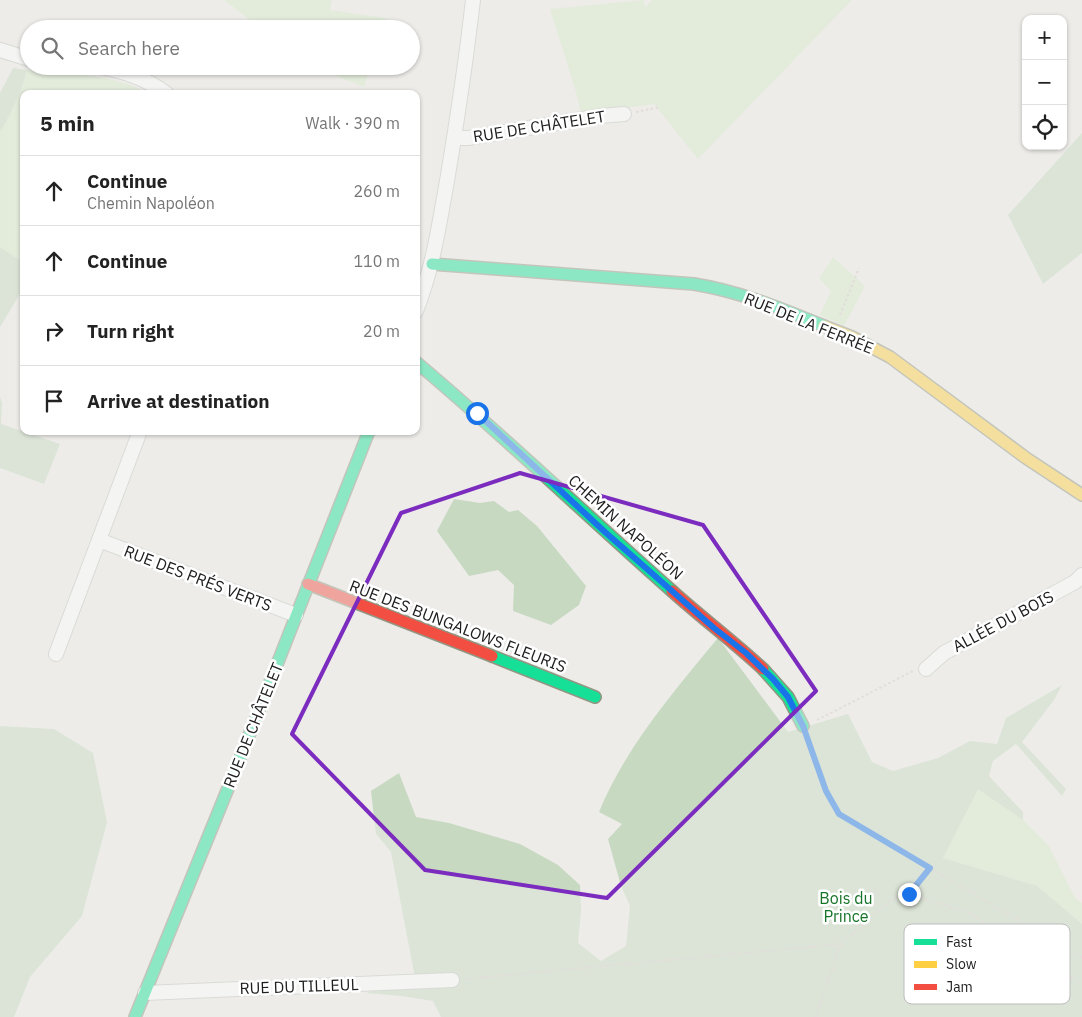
<!DOCTYPE html>
<html lang="en">
<head>
<meta charset="utf-8">
<style>
  body { margin:0; font-family:"IBM Plex Sans",sans-serif; background:#f6f6f6; color:#222 }
  .controls { position:absolute; right:15px; top:15px; display:grid; overflow:hidden; border-radius:10px; box-shadow:0 1px 4px #0004 }
  .controls button { width:45px; height:45px; display:grid; place-items:center; padding:0; border:0; border-bottom:1px solid #e0e0e0; background:#fff; color:#222; font:25px sans-serif }
  .stop { position:absolute; width:15px; height:15px; margin:-11px; border:4px solid #1a73e8; border-radius:50%; background:#fff }
  .stop.end { background:#1a73e8; border-color:#fff; box-shadow:0 1px 5px #0008 }
  .list { margin:0; padding:0; list-style:none }
  h2 { display:flex; justify-content:space-between; align-items:center; height:65px; margin:0; padding:0 20px; font-size:21px }
  h2 small { font-size:16px; font-weight:400; color:#767676 }
  .list li { display:grid; grid-template-columns:32px 1fr auto; gap:15px; align-items:center; box-sizing:border-box; height:70px; padding:0 20px; border-top:1px solid #e0e0e0 }
  .list b { display:block; font-size:19px; white-space:nowrap }
  .list p { margin:0; font-size:16px; white-space:nowrap; color:#767676 }
  .list em { font-size:16px; font-style:normal; color:#767676 }
  .icon { flex:none; width:28px; height:28px; fill:none; stroke:currentColor; stroke-width:2; stroke-linecap:round; stroke-linejoin:round }
  .map { position:relative; flex:none; width:1082px; height:1017px; overflow:hidden }
  .search { position:absolute; background:#fff; box-shadow:0 1px 4px #0004; left:20px; top:20px; width:400px; height:55px; display:flex; align-items:center; gap:12px; box-sizing:border-box; padding:0 18px; border-radius:28px; color:#767676; font-size:19px }
  .panel { position:absolute; background:#fff; box-shadow:0 1px 4px #0004; left:20px; top:90px; width:400px; height:345px; border-radius:10px }
  .map>svg:first-child { display:block }
</style>
</head>
<body>
<div class="map">
<svg width="1082" height="1017" viewBox="0 0 1082 1017">
  <rect width="100%" height="100%" fill="#edece9"/>
  <g fill="#d7e8cb">
    <polygon points="224,0 332,0 330,10 386,18 383,29 262,29"/>
    <polygon points="644,0 645,8 652,0 852,0 698,159 654,104 581,114 576,92 550,9"/>
    <polygon points="311,66 371,66 364,87"/>
    <path d="M27,70C68,74 113,73 149,94H24V261H21L0,247V132C12,112 21,92 27,70Z"/>
    <polygon points="833,257 865,286 844,326 820,315 831,291 819,278"/>
    <polygon points="978,788 1023,820 1049,846 1075,898 1082,903 1082,924 1037,886 943,858"/>
  </g>
  <g fill="#c7d9c1">
    <path d="M13,68L27,70C21,92 12,112 0,132V93Z"/>
    <polygon points="1082,133 1082,253 1043,284 1008,215"/>
    <polygon points="0,247 21,261 24,261 24,287 0,327"/>
    <polygon points="0,397 2,403 1,424 60,444 44,484 0,468"/>
    <polygon points="454,499 480,503 494,501 509,512 518,510 537,526 586,586 579,605 551,625 513,611 514,585 498,570 469,576 437,531"/>
    <path d="M718,638L788,732L848,714L872,762L893,771L938,758L970,741L997,744L1006,718L1062,685L1054,700L1022,742L1066,789L1062,796L1016,744L993,761L989,776L1023,812V820L978,789L943,858L1037,886L1082,924V1017H441L433,1001L401,996L366,993L415,978L391,852L376,834L371,791L399,773L416,817L449,823L520,844L558,865L580,885L581,911L578,943L601,961L626,946L630,906L621,886L608,839L622,824L599,812C625,748 674,691 718,638Z"/>
    <polygon points="0,726 54,729 93,753 107,822 82,916 30,977 14,1017 0,1017"/>
  </g>
  <g fill="none" stroke-linecap="round" stroke-linejoin="round">
    <g stroke="#c3c3c1" stroke-width="16">
      <g id="street">
        <polyline points="0,50 29,59"/>
        <path d="M95,66C121,70 146,78 167,94"/>
        <polyline points="454,138 468,138 601,116 624,114"/>
        <path d="M416,311C433,268 439,225 447,181C457,121 466,61 473,0"/>
        <polyline points="99,540 296,615"/>
        <polyline points="56,654 140,431"/>
        <polyline points="926,669 944,653 1075,582 1082,575"/>
        <polyline points="145,993 452,980"/>
      </g>
    </g>
    <g stroke="#929682" stroke-width="14">
      <g id="fast">
        <path d="M432,264L694,284C742,292 779,308 824,326"/>
        <path d="M416,362C504,436 586,515 672,591"/>
        <polyline points="492,656 595,697"/>
        <polyline points="763,669 788,697 803,726"/>
        <polyline points="135,1017 233,776 369,431"/>
      </g>
    </g>
    <g stroke="#929682" stroke-width="14">
      <polyline id="slow" points="824,326 852,337 890,357 1026,458 1082,495"/>
    </g>
    <g stroke="#929682" stroke-width="14">
      <g id="jam">
        <polyline points="308,584 492,656"/>
        <path d="M672,591C702,618 734,642 763,669"/>
      </g>
    </g>
    <g stroke="#d5cbc9" stroke-width="2" stroke-dasharray="2.5 2.5" stroke-linecap="butt">
      <polyline points="636,112 660,107"/>
      <polyline points="840,315 859,268"/>
      <polyline points="817,720 913,671"/>
      <polyline points="809,740 826,791 839,814 1082,958"/>
      <polyline points="909,894 929,869"/>
      <polyline points="465,979 841,944"/>
      <polyline points="816,1017 841,944 890,901 909,894 969,913 1082,984"/>
    </g>
    <use href="#street" stroke="#fcfcfc" stroke-width="14"/>
    <use href="#fast" stroke="#16e098" stroke-width="11"/>
    <use href="#slow" stroke="#ffcf43" stroke-width="11"/>
    <use href="#jam" stroke="#f24e42" stroke-width="11"/>
  </g>
  <g fill="none" stroke-linecap="round" stroke-linejoin="round">
    <polyline stroke="#1a73e8" stroke-width="6" points="477,413 605,532 714,628 746,653 773,679 788,697 803,726 826,791 839,814 930,868 909,894"/>
  </g>
  <path d="M0 0H1082V1017H0ZM520,473L703,525L816,691L607,898L425,870L292,734L401,513Z" fill="#edece9" fill-opacity=".55" fill-rule="evenodd"/>
  <path fill="none" stroke="#7b2cbf" stroke-width="4" stroke-linejoin="round" d="M520,473L703,525L816,691L607,898L425,870L292,734L401,513Z"/>
  <g text-anchor="middle" dominant-baseline="central" stroke-width="5" stroke-linejoin="round" paint-order="stroke">
    <g font-size="16" fill="#202020" stroke="#fff">
      <text transform="translate(539 126) rotate(-9)">RUE DE CHÂTELET</text>
      <text transform="translate(809 323) rotate(22)">RUE DE LA FERRÉE</text>
      <text transform="translate(626 527) rotate(42)">CHEMIN NAPOLÉON</text>
      <text transform="translate(198 578) rotate(21)">RUE DES PRÉS VERTS</text>
      <text transform="translate(1003 621) rotate(-28)">ALLÉE DU BOIS</text>
      <text transform="translate(458 626) rotate(21)">RUE DES BUNGALOWS FLEURIS</text>
      <text transform="translate(253 725) rotate(-68)">RUE DE CHÂTELET</text>
      <text transform="translate(299 986) rotate(-2)">RUE DU TILLEUL</text>
    </g>
    <g font-size="16" fill="#177429" stroke="#fff">
      <text x="846" y="898">Bois du<tspan x="846" dy="18">Prince</tspan></text>
    </g>
  </g>
  <rect x="904" y="924" width="166" height="80" rx="8" fill="#fff" stroke="#bcbcbc" stroke-width="1"/>
  <rect x="914" y="939" width="23" height="6" fill="#16e098"/>
  <rect x="914" y="961" width="23" height="7" fill="#ffcf43"/>
  <rect x="914" y="984" width="23" height="6" fill="#f24e42"/>
  <g font-size="14" fill="#202020">
    <text x="946" y="947">Fast</text>
    <text x="946" y="969">Slow</text>
    <text x="946" y="992">Jam</text>
  </g>
</svg>
<div class="controls">
<button>+</button>
<button>−</button>
<button><svg class="icon" aria-label="locate" viewBox="0 0 24 24"><circle cx="12" cy="12" r="6"/><path d="M12 2v4M12 18v4M2 12h4M18 12h4"/></svg></button>
</div>
<div class="stop" style="left:477px;top:413px"></div>
<div class="stop end" style="left:909px;top:894px"></div>
<div class="search"><svg class="icon" aria-label="search" viewBox="0 0 24 24"><circle cx="10" cy="10" r="6"/><path d="M15 15l6 6"/></svg>Search here</div>
<section class="panel">
<h2>5 min<small>Walk · 390 m</small></h2>
<ul class="list">
<li><svg class="icon" aria-label="ahead" viewBox="0 0 24 24"><path d="M12 20V5M6 11l6-6 6 6"/></svg><div><b>Continue</b><p>Chemin Napoléon</p></div><em>260 m</em></li>
<li><svg class="icon" aria-label="ahead" viewBox="0 0 24 24"><path d="M12 20V5M6 11l6-6 6 6"/></svg><div><b>Continue</b></div><em>110 m</em></li>
<li><svg class="icon" aria-label="right" viewBox="0 0 24 24"><path d="M7 20v-9h11M14 6l5 5-5 5"/></svg><div><b>Turn right</b></div><em>20 m</em></li>
<li><svg class="icon" aria-label="arrive" viewBox="0 0 24 24"><path d="M6 21V4h12l-3 4 3 4H6"/></svg><div><b>Arrive at destination</b></div></li>
</ul>
</section>
</div>
</body>
</html>
